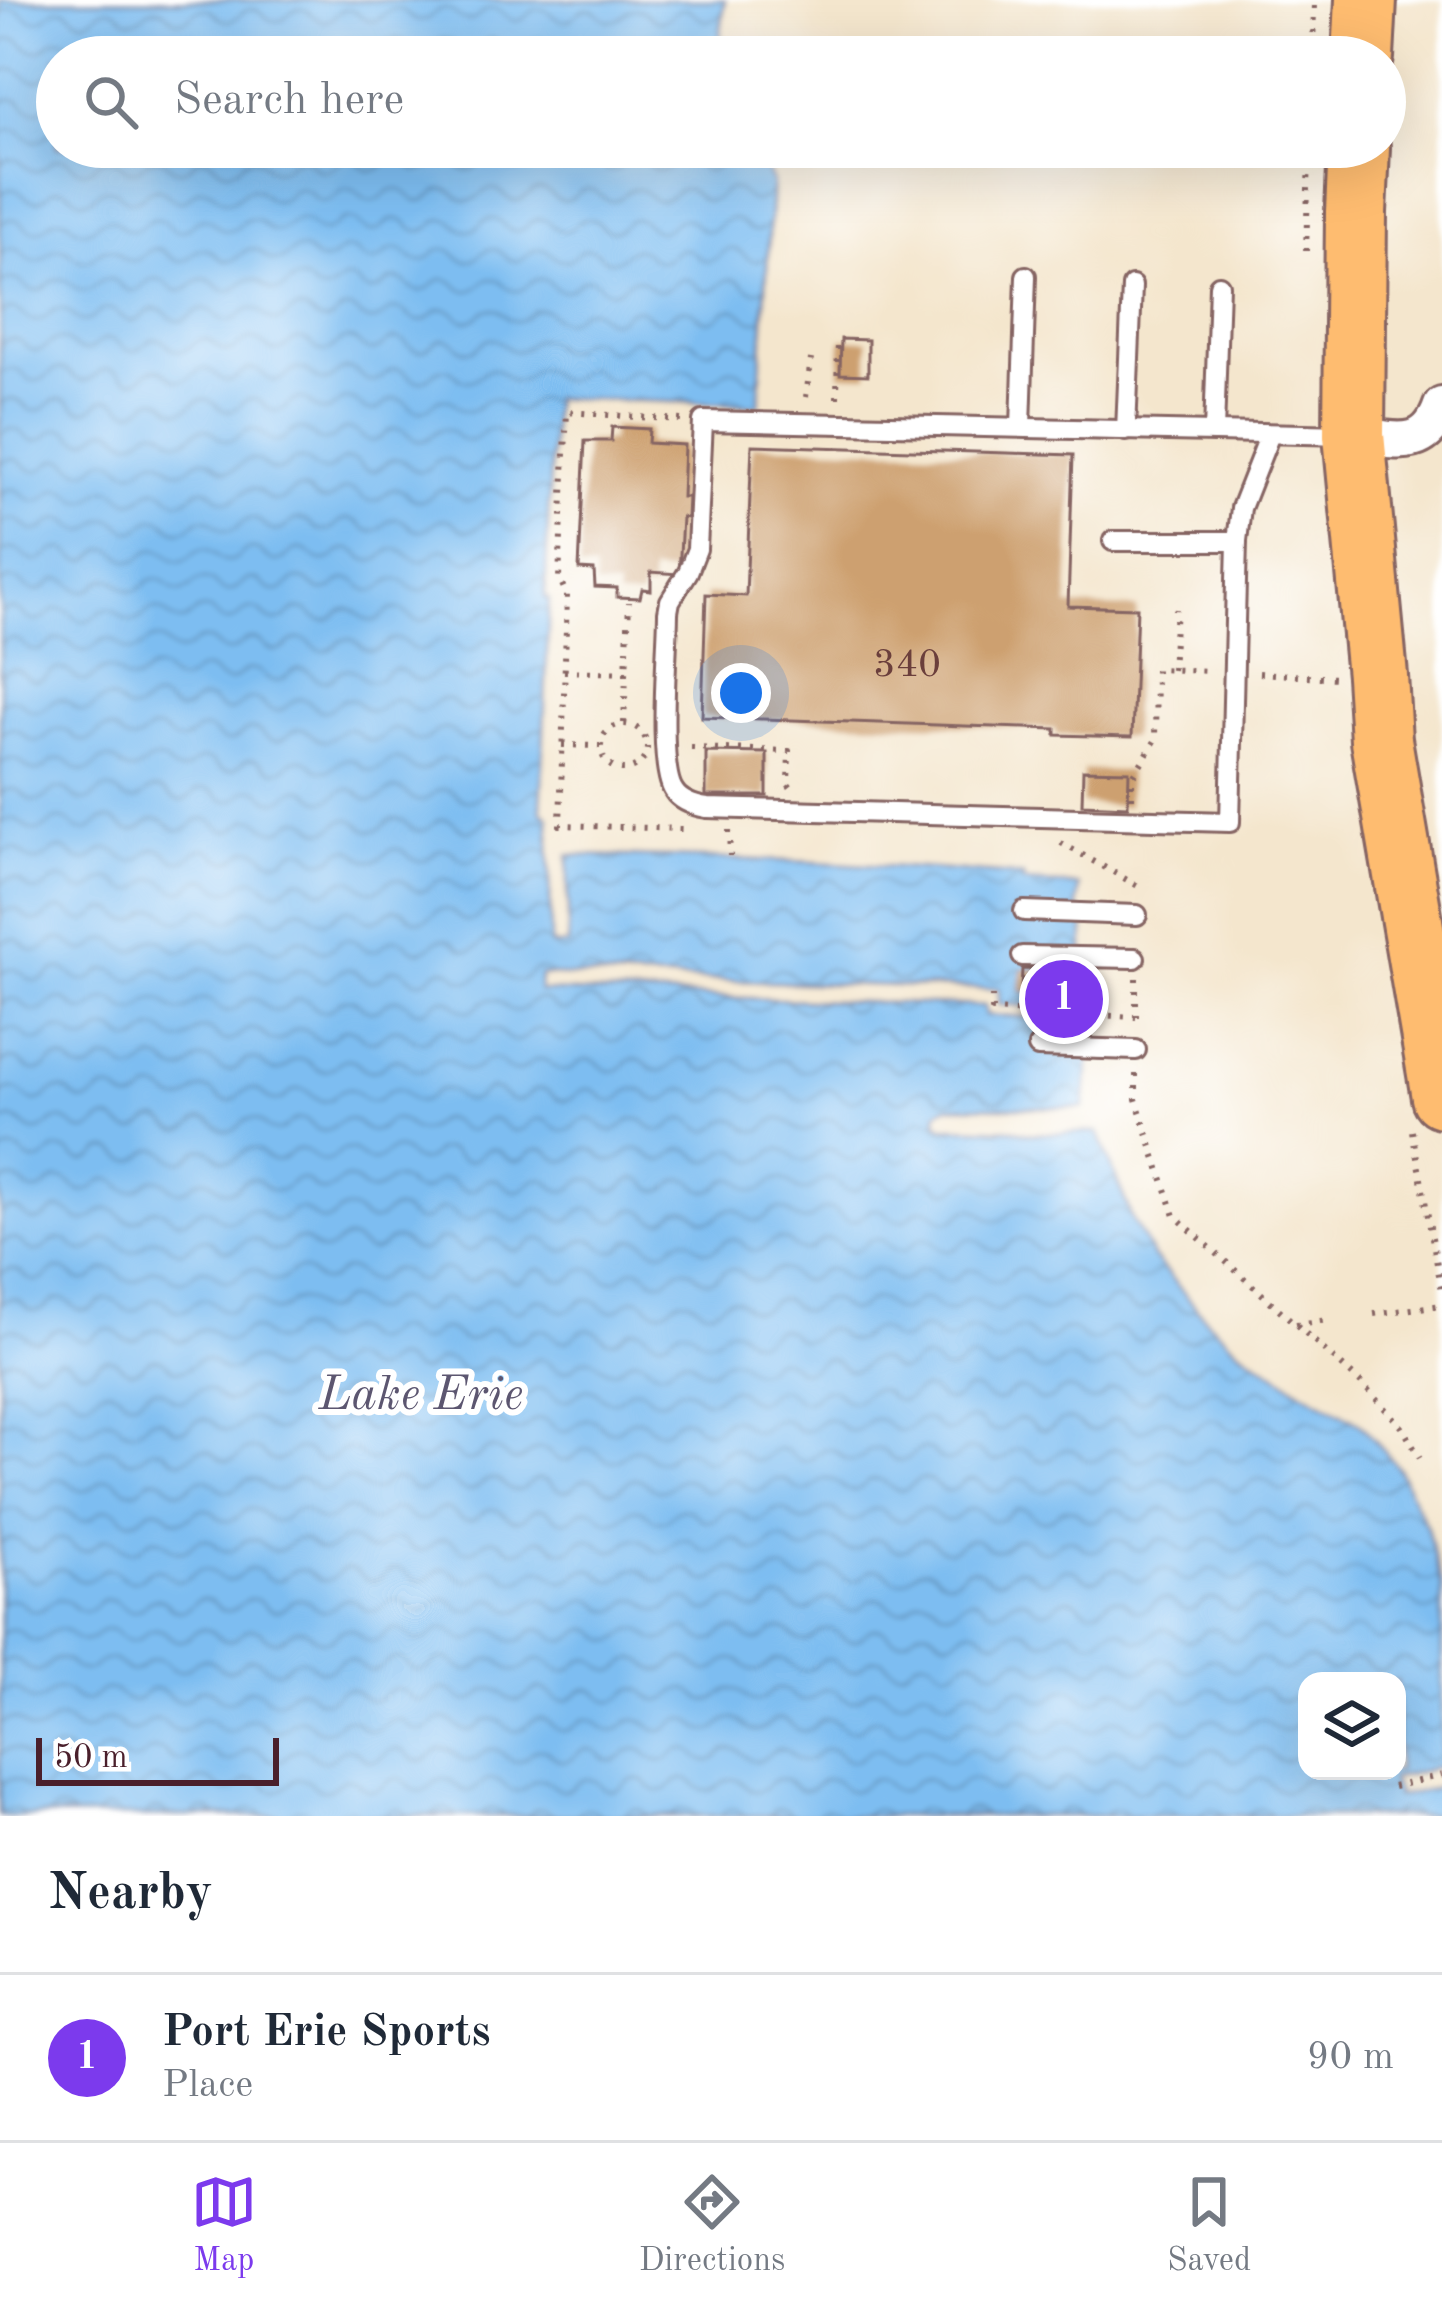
<!DOCTYPE html>
<html lang="en">
<head>
<meta charset="utf-8">
<style>
  body { margin:0; font-family:"Old Standard TT",serif; background:#f6f6f7; color:#1f2937 }
  .controls { position:absolute; right:36px; bottom:36px; display:grid; overflow:hidden; border-radius:24px; box-shadow:0 12px 48px #0002 }
  .controls button { width:108px; height:108px; display:grid; place-items:center; padding:0; border:0; border-bottom:3px solid #e0e1e3; background:#fff; color:#1f2937; font:60px sans-serif }
  .scale { position:absolute; left:36px; bottom:30px; width:243px; box-sizing:border-box; padding-left:12px; border:6px solid #4a1f2b; border-top:0; font-size:33px; line-height:42px; white-space:nowrap; color:#4a1f2b; -webkit-text-stroke:9px #fff; paint-order:stroke }
  .you { position:absolute; left:741px; top:693px; width:42px; height:42px; margin:-30px; border:9px solid #fff; border-radius:50%; background:#1a73e8; box-shadow:0 0 0 18px #1a73e833 }
  .badge { display:grid; place-items:center; width:78px; height:78px; border-radius:50%; background:#7c3aed; color:#fff; font-size:39px; font-weight:700 }
  .pin { position:absolute; translate:-50% -50%; border:6px solid #fff; box-shadow:0 3px 12px #0006 }
  .list { margin:0; padding:0; list-style:none }
  h2 { display:flex; justify-content:space-between; align-items:center; height:156px; margin:0; padding:0 48px; font-size:51px }
  h2 small { font-size:39px; font-weight:400; color:#747a83 }
  .list li { display:grid; grid-template-columns:78px 1fr auto; gap:36px; align-items:center; box-sizing:border-box; height:168px; padding:0 48px; border-top:3px solid #e0e1e3 }
  .list b { display:block; font-size:45px; white-space:nowrap }
  .list p { margin:0; font-size:39px; white-space:nowrap; color:#747a83 }
  .list em { font-size:39px; font-style:normal; color:#747a83 }
  .icon { flex:none; width:66px; height:66px; fill:none; stroke:currentColor; stroke-width:2; stroke-linecap:round; stroke-linejoin:round }
  .map { position:relative; flex:none; width:1442px; height:1816px; overflow:hidden }
  .search { position:absolute; background:#fff; box-shadow:0 12px 48px #0002; left:36px; right:36px; top:36px; height:132px; display:flex; align-items:center; gap:30px; box-sizing:border-box; padding:0 42px; border-radius:66px; color:#747a83; font-size:45px }
  .sheet { height:324px; background:#fff }
  nav { display:flex; justify-content:space-around; align-items:center; box-sizing:border-box; height:168px; border-top:3px solid #e0e1e3; background:#fff; font-size:33px; color:#747a83 }
  nav a { display:grid; justify-items:center; gap:6px }
  nav .on { color:#7c3aed }
  .map>svg:first-child { display:block }
</style>
</head>
<body>
<div class="map">
<svg width="1442" height="1816" viewBox="0 0 1442 1816">
  <defs>
    <pattern id="water-waves" width="16" height="10" patternUnits="userSpaceOnUse" patternTransform="scale(3)"><rect width="16" height="10" fill="#7dbdf1"/><path d="M0 5q4-4 8 0t8 0" fill="none" stroke="#6899c3"/></pattern>
  </defs>
  <rect width="100%" height="100%" fill="#fff"/>
  <filter id="ink" filterUnits="userSpaceOnUse"><feTurbulence type="fractalNoise" baseFrequency=".00833" numOctaves="2"/><feDisplacementMap in="SourceGraphic" scale="24" xChannelSelector="R" yChannelSelector="G"/><feConvolveMatrix kernelMatrix="1 2 1 2 8 2 1 2 1" color-interpolation-filters="sRGB"/></filter>
  <filter id="wash" filterUnits="userSpaceOnUse"><feTurbulence type="fractalNoise" baseFrequency=".004" numOctaves="4" result="noise"/><feDisplacementMap in="SourceGraphic" scale="48" xChannelSelector="R" yChannelSelector="G"/><feGaussianBlur stdDeviation="2.7" result="paint"/><feColorMatrix in="noise" values="0 0 0 0 0 0 0 0 0 0 0 0 0 0 0 0 0 1.4 0 .05"/><feComposite in="paint" operator="in"/></filter>
  <g filter="url(#wash)">
    <rect width="100%" height="100%" fill="#f4e6cd"/>
    <path fill="url(#water-waves)" stroke="#646e8e" stroke-width="3" fill-rule="evenodd" d="M0,0H725L719,45L722,57H57V147H755L772,182L759,405L553,398L545,598L549,599L541,810L549,817L551,945H568V855C720,857 871,863 1023,876V882L1079,886L1077,908L1085,917L1083,952L1088,962V971L1023,969L1021,991L1032,992L1031,1006L999,1005V989L540,975L539,991L985,1006L986,1015L1094,1020L1084,1108L948,1106L938,1112L937,1122L943,1127L1012,1129L1030,1134L1098,1132L1133,1221L1153,1257L1206,1319L1236,1347L1302,1391L1361,1424L1397,1466L1427,1527L1442,1588V1766L1391,1779L1397,1796L1442,1787V1816H0ZM1307,1681H1397V1771H1307Z"/>
    <g id="blocks">
      <g fill="#cda070">
        <polygon points="841,339 868,340 868,375 840,374"/>
        <polygon points="612,427 649,429 648,443 684,445 682,497 688,497 687,518 682,517 679,574 651,572 651,590 642,589 640,598 617,597 617,588 595,587 594,570 579,569 585,441 611,441"/>
        <polygon points="752,445 1073,455 1068,606 1137,608 1132,737 1056,735 1056,729 702,717 706,594 746,596"/>
        <polygon points="706,752 767,753 767,796 706,796"/>
        <polygon points="1083,770 1129,771 1128,806 1082,804"/>
        <polygon points="1022,969 1098,971 1096,1016 1031,1012 1032,992 1021,991"/>
      </g>
    </g>
  </g>
  <g filter="url(#ink)">
    <use href="#blocks" fill-opacity="0" stroke="#866564" stroke-width="3"/>
    <g fill="none" stroke-linecap="round" stroke-linejoin="round">
      <g stroke="#866564" stroke-width="24">
        <g id="service">
          <polyline points="1021,426 1026,276"/>
          <polyline points="1126,431 1132,286"/>
          <polyline points="1214,432 1219,285"/>
          <path d="M1270,434L1241,508L1237,541L1230,822L707,808C695,806 681,802 674,791C657,767 668,646 668,612L670,601L688,572L697,549L703,421L1349,435"/>
          <polyline points="1113,541 1237,541"/>
          <polyline points="1024,911 1137,915"/>
          <polyline points="1022,956 1135,958"/>
          <polyline points="1038,1047 1136,1050"/>
        </g>
      </g>
      <g stroke="#866564" stroke-width="42">
        <path id="minor" d="M1354,435C1394,440 1426,453 1442,406"/>
      </g>
      <g stroke="#866564" stroke-width="66">
        <g id="trunk">
          <polyline points="1363,57 1366,0"/>
          <polyline points="1359,147 1356,212 1354,435 1377,676 1381,740 1442,1097"/>
        </g>
      </g>
      <g stroke="#866564" stroke-width="6" stroke-dasharray="3 9" stroke-linecap="butt">
        <polyline points="1313,57 1314,0"/>
        <polyline points="1306,251 1309,157"/>
        <polyline points="806,397 811,359"/>
        <polyline points="837,398 838,340"/>
        <polyline points="681,420 567,412 559,578 567,595 560,825 682,829"/>
        <polyline points="1172,670 1176,609"/>
        <polyline points="564,671 627,673"/>
        <polyline points="1259,673 1336,678"/>
        <polyline points="624,723 629,602"/>
        <circle cx="624" cy="747" r="23"/>
        <polyline points="562,745 600,746"/>
        <polyline points="691,748 789,751 788,784 791,788"/>
        <polyline points="1132,798 1132,778 1155,741 1156,669 1212,671"/>
        <polyline points="729,830 730,856"/>
        <polyline points="1061,843 1138,886 1138,893"/>
        <polyline points="1136,978 1136,1025"/>
        <polyline points="992,996 992,1010 1136,1017"/>
        <polyline points="1136,1074 1136,1099 1175,1216 1361,1383 1402,1427 1420,1458"/>
        <polyline points="1412,1131 1442,1291"/>
        <polyline points="1374,1314 1442,1305"/>
        <polyline points="1296,1324 1328,1320"/>
        <polyline points="1393,1787 1442,1775"/>
      </g>
      <use href="#service" stroke="#fff" stroke-width="18"/>
      <use href="#minor" stroke="#fff" stroke-width="36"/>
      <use href="#trunk" stroke="#febc70" stroke-width="60"/>
    </g>
  </g>
  <g text-anchor="middle" dominant-baseline="central" stroke-width="12" stroke-linejoin="round" paint-order="stroke">
    <g font-size="39" fill="#6b3f3c">
      <text x="907" y="665">340</text>
    </g>
    <g font-size="48" font-style="italic" fill="#5c5670" stroke="#fff">
      <text x="421" y="1396">Lake Erie</text>
    </g>
  </g>
</svg>
<div class="controls">
<button><svg class="icon" aria-label="layers" viewBox="0 0 24 24"><path d="M12 4l9 5-9 5-9-5zM3 14l9 5 9-5"/></svg></button>
</div>
<div class="scale">50 m</div>
<div class="you"></div>
<div class="pin badge" style="left:1064px;top:999px">1</div>
<div class="search"><svg class="icon" aria-label="search" viewBox="0 0 24 24"><circle cx="10" cy="10" r="6"/><path d="M15 15l6 6"/></svg>Search here</div>
</div>
<section class="sheet">
<h2>Nearby<small></small></h2>
<ul class="list">
<li><span class="badge">1</span><div><b>Port Erie Sports</b><p>Place</p></div><em>90 m</em></li>
</ul>
</section>
<nav>
<a class="on"><svg class="icon" aria-label="map" viewBox="0 0 24 24"><path d="M3 6l6-2 6 2 6-2v14l-6 2-6-2-6 2zM9 4v14M15 6v14"/></svg>Map</a>
<a><svg class="icon" aria-label="directions" viewBox="0 0 24 24"><path d="M12 3l9 9-9 9-9-9zM9 14v-3h6M13 9l2 2-2 2"/></svg>Directions</a>
<a><svg class="icon" aria-label="saved" viewBox="0 0 24 24"><path d="M7 4h10v16l-5-4-5 4z"/></svg>Saved</a>
</nav>
</body>
</html>
